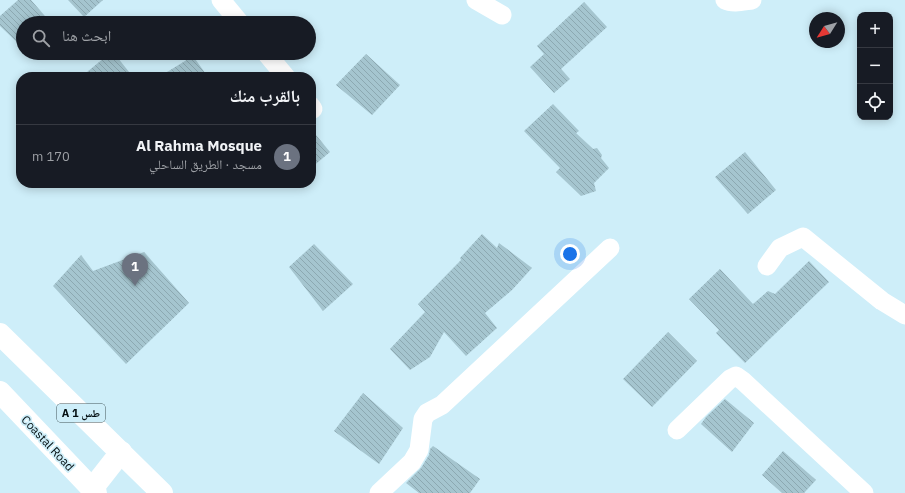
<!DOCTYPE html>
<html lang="ar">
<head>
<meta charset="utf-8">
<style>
  body { margin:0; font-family:"IBM Plex Sans","Noto Naskh Arabic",sans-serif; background:#20242c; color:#f1f3f6; direction:rtl }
  .controls { position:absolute; right:12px; top:12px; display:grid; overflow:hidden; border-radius:8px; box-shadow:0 2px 10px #0003 }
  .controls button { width:36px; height:36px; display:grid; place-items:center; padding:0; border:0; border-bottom:1px solid #363941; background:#171b24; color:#f1f3f6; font:20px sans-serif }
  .compass { position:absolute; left:809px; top:12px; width:36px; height:36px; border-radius:50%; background:#171b24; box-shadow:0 2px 10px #0003; rotate:233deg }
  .you { position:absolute; left:570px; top:254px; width:14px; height:14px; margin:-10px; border:3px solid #fff; border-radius:50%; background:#1a73e8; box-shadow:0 0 0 6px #1a73e833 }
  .badge { display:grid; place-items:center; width:26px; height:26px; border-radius:50%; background:#b45309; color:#fff; font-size:13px; font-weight:700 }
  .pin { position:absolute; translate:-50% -33px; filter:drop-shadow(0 1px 2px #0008) }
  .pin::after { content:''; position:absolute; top:21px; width:14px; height:12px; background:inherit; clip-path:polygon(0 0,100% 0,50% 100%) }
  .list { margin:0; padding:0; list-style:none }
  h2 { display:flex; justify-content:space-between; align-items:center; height:52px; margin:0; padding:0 16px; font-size:17px }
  h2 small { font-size:13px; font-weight:400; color:#9ea1a6 }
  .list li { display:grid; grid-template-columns:26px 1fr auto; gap:12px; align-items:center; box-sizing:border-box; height:64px; padding:0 16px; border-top:1px solid #363941 }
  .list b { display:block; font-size:15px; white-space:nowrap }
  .list p { margin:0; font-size:13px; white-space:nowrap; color:#9ea1a6 }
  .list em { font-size:13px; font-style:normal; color:#9ea1a6 }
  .icon { flex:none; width:22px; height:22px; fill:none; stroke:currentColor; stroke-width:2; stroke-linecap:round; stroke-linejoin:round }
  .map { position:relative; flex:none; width:905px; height:493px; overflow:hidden; direction:ltr }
  .search { position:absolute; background:#171b24; box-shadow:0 2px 10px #0003; left:16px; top:16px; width:300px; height:44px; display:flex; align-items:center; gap:10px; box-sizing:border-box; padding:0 14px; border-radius:22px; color:#9ea1a6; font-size:15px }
  .panel { position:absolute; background:#171b24; box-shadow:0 2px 10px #0003; left:16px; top:72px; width:300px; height:116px; border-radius:16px; direction:rtl }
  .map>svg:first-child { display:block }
</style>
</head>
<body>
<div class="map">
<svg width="905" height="493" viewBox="0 0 905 493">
  <defs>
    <pattern id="building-back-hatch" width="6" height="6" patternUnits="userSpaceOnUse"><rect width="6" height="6" fill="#a5c5cf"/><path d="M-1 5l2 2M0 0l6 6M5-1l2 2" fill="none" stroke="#8ca8b1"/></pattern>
  </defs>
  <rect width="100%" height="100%" fill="#ceeef9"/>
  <g fill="url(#building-back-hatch)">
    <polygon points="18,0 31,0 51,23 23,23 23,48 0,26 0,16"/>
    <polygon points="68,0 103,0 84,17"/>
    <polygon points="584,2 607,27 561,69 570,79 554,93 530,67 544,54 537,46"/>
    <polygon points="110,53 114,53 133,77 81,77"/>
    <polygon points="366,54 400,85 372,115 336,85"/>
    <polygon points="193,56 208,77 159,77"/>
    <polygon points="553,104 579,131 576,133 593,149 597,148 602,155 601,158 609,168 594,183 596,191 581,196 556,172 560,168 524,131"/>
    <polygon points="311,129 330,152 311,168"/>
    <polygon points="745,152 776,190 748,214 715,177"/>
    <polygon points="482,234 497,248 499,243 532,268 512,290 485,313 497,328 466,356 444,332 430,357 410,370 390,349 425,312 418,304 461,260 460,258"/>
    <polygon points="314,244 353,284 323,311 289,267"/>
    <polygon points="144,252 189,303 126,364 53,286 81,255 93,271"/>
    <polygon points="809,261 829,282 745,363 716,333 719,330 689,299 720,269 753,304 768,291 775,294"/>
    <polygon points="668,332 697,361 652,407 623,379"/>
    <polygon points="363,393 403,428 379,464 334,431"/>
    <polygon points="725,399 754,423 732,452 701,424 706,417"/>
    <polygon points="433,446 480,479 470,493 419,493 406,483 421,468 429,455 430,449"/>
    <polygon points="783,451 816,480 804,493 782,493 762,475"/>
  </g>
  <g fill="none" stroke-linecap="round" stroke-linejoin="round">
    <g stroke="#fff" stroke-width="19">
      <polyline points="221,0 240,23"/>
      <polyline points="476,0 502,15"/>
      <path d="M725,0C733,4 744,1 752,0"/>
      <polyline points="266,53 286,77"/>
      <polyline points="311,106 313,109"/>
      <polyline points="767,266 780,248 803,237 882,301 905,315"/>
      <polyline points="677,430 730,379 736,376 743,381 864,493"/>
      <polyline points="379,493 412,462 419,450 423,419 427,413 442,405 610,248"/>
    </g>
    <g stroke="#fff" stroke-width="22">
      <polyline points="0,334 162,493"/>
      <polyline points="0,392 96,493"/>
      <polyline points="92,489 121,452"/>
    </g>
  </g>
  <g text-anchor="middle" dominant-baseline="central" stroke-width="3.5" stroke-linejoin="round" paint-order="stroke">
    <rect fill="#ceeef9" stroke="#415257" stroke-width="1" x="57" y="404" width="48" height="18" rx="3"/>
    <g font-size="11" font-weight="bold" fill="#040f12">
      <text x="81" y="413">A 1 طس</text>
    </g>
    <g font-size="12" fill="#040f12" stroke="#ceeef9">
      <text transform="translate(48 443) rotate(47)">Coastal Road</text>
    </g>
  </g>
</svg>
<div class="controls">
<button>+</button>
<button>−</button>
<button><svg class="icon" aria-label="locate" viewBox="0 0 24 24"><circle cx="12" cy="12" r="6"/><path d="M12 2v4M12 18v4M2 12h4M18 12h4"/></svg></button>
</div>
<svg class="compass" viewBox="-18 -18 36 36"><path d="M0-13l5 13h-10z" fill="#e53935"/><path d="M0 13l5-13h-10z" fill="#9ea1a6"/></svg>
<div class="you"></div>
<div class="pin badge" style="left:135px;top:286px;background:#6b7280">1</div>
<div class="search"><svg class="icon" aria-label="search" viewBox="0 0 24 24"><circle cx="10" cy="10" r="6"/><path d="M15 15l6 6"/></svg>ابحث هنا</div>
<section class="panel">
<h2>بالقرب منك<small></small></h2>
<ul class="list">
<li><span class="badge" style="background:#6b7280">1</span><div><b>Al Rahma Mosque</b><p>مسجد · الطريق الساحلي</p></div><em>170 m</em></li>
</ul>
</section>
</div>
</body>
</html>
